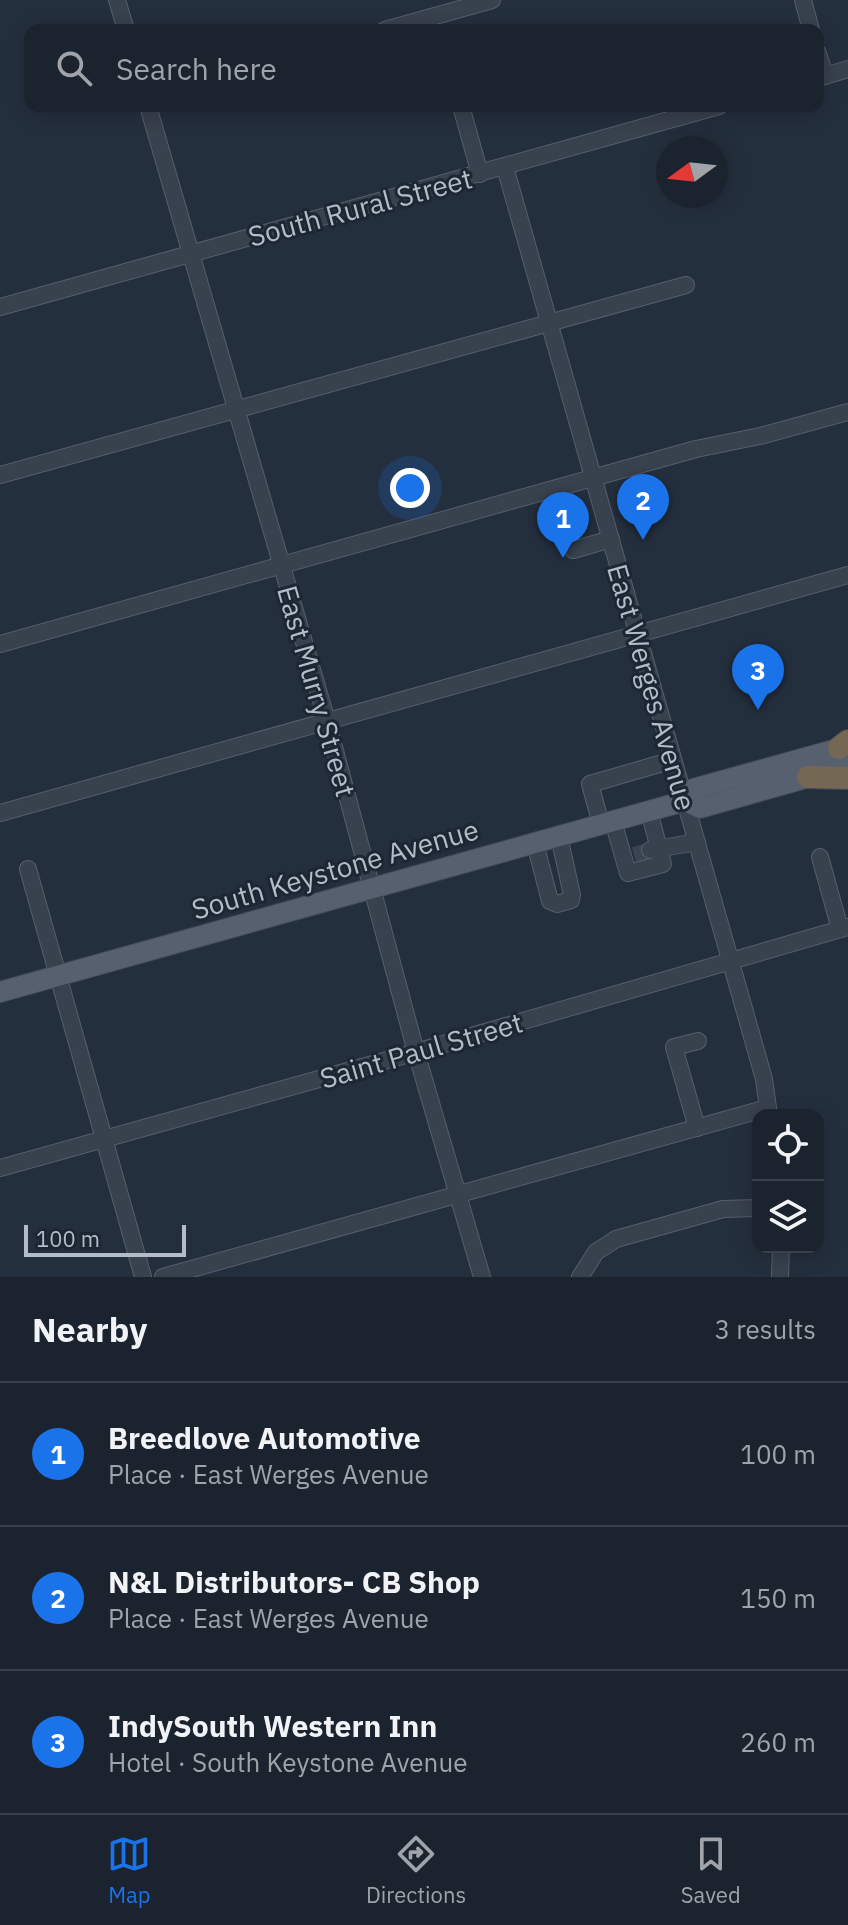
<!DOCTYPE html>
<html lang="en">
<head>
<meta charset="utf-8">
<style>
  body { margin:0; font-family:"IBM Plex Sans",sans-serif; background:#242b36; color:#f1f3f6 }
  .controls { position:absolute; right:24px; bottom:24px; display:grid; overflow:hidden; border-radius:16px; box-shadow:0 4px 20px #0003 }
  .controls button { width:72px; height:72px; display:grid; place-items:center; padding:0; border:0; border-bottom:2px solid #39404a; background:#1b232e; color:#f1f3f6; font:40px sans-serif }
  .compass { position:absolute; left:656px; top:136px; width:72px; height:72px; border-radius:50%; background:#1b232e; box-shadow:0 4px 20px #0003; rotate:255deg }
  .scale { position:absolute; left:24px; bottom:20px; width:162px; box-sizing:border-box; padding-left:8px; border:4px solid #b4bcc9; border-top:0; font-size:22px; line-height:28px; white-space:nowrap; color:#b4bcc9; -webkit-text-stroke:6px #1d2633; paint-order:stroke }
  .you { position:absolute; left:410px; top:488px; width:28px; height:28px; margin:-20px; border:6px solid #fff; border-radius:50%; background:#1a73e8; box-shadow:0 0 0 12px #1a73e833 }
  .badge { display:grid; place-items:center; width:52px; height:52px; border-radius:50%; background:#1a73e8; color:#fff; font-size:26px; font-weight:700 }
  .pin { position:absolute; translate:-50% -66px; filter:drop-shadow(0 2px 4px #0008) }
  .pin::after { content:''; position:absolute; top:42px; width:28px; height:24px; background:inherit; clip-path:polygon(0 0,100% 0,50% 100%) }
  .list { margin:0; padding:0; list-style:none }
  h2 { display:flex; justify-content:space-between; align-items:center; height:104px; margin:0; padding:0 32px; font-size:34px }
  h2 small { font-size:26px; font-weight:400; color:#a0a4aa }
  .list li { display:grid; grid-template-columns:52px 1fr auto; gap:24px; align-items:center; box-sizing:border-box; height:144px; padding:0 32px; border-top:2px solid #39404a }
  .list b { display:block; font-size:30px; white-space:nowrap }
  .list p { margin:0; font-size:26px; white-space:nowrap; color:#a0a4aa }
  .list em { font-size:26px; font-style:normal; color:#a0a4aa }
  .icon { flex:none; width:44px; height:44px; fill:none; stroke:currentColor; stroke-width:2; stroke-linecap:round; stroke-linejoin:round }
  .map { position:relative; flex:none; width:848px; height:1277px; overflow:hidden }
  .search { position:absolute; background:#1b232e; box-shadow:0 4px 20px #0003; left:24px; right:24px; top:24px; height:88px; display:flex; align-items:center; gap:20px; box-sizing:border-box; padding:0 28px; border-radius:16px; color:#a0a4aa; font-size:30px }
  .sheet { height:536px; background:#1b232e }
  nav { display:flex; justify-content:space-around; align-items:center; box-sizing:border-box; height:112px; border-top:2px solid #39404a; background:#1b232e; font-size:22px; color:#a0a4aa }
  nav a { display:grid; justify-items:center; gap:4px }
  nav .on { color:#1a73e8 }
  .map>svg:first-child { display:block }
</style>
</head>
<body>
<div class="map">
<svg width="848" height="1277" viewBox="0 0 848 1277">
  <rect width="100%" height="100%" fill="#242f3e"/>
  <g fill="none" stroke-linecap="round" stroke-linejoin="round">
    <polyline stroke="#3a4453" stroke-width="16" stroke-dasharray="16 8" stroke-linecap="butt" points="634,855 649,851"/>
    <g stroke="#565f6c" stroke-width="18">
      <g id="minor">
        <polyline points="117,0 126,30"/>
        <polyline points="803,0 811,30"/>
        <polyline points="385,30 492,0"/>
        <polyline points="818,53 825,76"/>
        <polyline points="818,78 848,69"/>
        <polyline points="148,106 327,721 416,1052 482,1277"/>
        <polyline points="461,106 480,174"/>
        <polyline points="505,167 764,1079 769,1115"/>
        <polyline points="0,307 719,106"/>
        <polyline points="0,475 686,285"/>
        <polyline points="573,550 611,539"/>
        <polyline points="0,644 696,449 760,436 848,412"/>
        <polyline points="0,813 848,575"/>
        <polyline points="613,821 628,873 663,864 649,811"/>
        <polyline points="601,824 590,784 673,760"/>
        <polyline points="535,843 550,901 557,904 571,900 572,895 559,836"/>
        <polyline points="650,850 697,842"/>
        <polyline points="820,857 840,929"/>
        <polyline points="28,869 143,1277"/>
        <polyline points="697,1128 674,1047 698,1041"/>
        <polyline points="0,1168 416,1052 848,927"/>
        <polyline points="163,1277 767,1108"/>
        <polyline points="580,1277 596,1252 616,1239 723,1209 758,1208"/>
        <polyline points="780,1277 781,1247"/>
      </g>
    </g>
    <g stroke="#414a57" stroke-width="22">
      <g id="major">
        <polyline points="685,801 700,808 848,766"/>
        <polyline points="0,992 685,801 693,789 848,746"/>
      </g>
    </g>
    <g stroke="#434c59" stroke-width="24">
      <g id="highway">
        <polyline points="839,748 848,741"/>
        <polyline points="808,777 848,778"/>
      </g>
    </g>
    <use href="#minor" stroke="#38414e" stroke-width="16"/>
    <use href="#major" stroke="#56606e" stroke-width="20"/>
    <use href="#highway" stroke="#746855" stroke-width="22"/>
  </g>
  <g text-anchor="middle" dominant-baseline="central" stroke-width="6" stroke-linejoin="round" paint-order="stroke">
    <g font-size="28" fill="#b4bcc9" stroke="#1d2633">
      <text transform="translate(360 207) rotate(-15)">South Rural Street</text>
      <text transform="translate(652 687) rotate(74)">East Werges Avenue</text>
      <text transform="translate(317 691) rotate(74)">East Murry Street</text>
      <text transform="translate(335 869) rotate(-16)">South Keystone Avenue</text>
      <text transform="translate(421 1050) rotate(-16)">Saint Paul Street</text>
    </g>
  </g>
</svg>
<div class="controls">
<button><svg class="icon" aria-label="locate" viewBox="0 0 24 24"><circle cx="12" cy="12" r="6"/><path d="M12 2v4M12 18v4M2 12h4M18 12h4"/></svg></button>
<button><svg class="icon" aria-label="layers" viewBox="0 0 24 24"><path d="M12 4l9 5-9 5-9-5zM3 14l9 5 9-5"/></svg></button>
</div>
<svg class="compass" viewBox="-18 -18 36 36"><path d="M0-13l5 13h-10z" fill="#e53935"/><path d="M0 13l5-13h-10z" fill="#a0a4aa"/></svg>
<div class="scale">100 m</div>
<div class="you"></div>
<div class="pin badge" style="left:563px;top:558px">1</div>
<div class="pin badge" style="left:643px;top:540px">2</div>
<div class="pin badge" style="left:758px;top:710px">3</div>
<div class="search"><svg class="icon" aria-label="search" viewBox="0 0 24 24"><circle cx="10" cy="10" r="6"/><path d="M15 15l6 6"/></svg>Search here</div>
</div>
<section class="sheet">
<h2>Nearby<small>3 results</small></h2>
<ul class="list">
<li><span class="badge">1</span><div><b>Breedlove Automotive</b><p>Place · East Werges Avenue</p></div><em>100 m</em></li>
<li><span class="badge">2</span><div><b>N&amp;L Distributors- CB Shop</b><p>Place · East Werges Avenue</p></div><em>150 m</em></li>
<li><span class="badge">3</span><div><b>IndySouth Western Inn</b><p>Hotel · South Keystone Avenue</p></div><em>260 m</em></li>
</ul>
</section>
<nav>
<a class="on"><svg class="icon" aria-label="map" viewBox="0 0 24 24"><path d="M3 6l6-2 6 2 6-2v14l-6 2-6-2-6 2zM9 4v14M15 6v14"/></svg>Map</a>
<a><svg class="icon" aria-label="directions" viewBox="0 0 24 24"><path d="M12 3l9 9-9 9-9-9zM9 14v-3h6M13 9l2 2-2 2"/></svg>Directions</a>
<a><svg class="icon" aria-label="saved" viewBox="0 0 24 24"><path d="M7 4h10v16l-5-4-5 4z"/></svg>Saved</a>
</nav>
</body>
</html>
